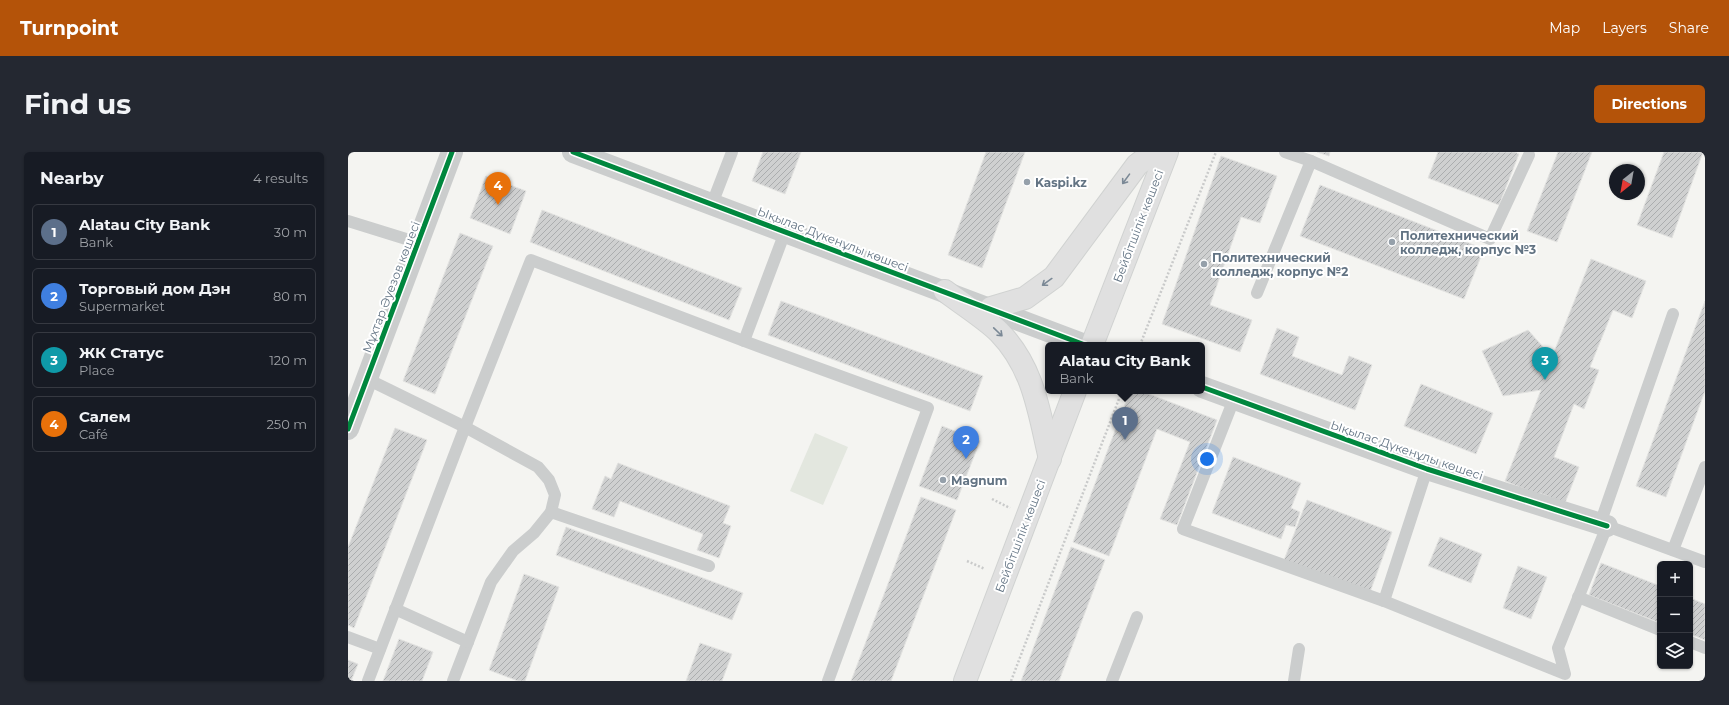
<!DOCTYPE html>
<html lang="en">
<head>
<meta charset="utf-8">
<style>
  body { margin:0; font-family:Montserrat,sans-serif; background:#242831; color:#f1f3f6 }
  .controls { position:absolute; right:12px; bottom:12px; display:grid; overflow:hidden; border-radius:6px; box-shadow:0 1px 3px #0004 }
  .controls button { width:36px; height:36px; display:grid; place-items:center; padding:0; border:0; border-bottom:1px solid #363941; background:#171b24; color:#f1f3f6; font:20px sans-serif }
  .compass { position:absolute; left:1261px; top:12px; width:36px; height:36px; border-radius:50%; background:#171b24; box-shadow:0 1px 3px #0004; rotate:211deg }
  .you { position:absolute; left:859px; top:307px; width:14px; height:14px; margin:-10px; border:3px solid #fff; border-radius:50%; background:#1a73e8; box-shadow:0 0 0 6px #1a73e833 }
  .badge { display:grid; place-items:center; width:26px; height:26px; border-radius:50%; background:#b45309; color:#fff; font-size:13px; font-weight:700 }
  .pin { position:absolute; translate:-50% -33px; filter:drop-shadow(0 1px 2px #0008) }
  .pin::after { content:''; position:absolute; top:21px; width:14px; height:12px; background:inherit; clip-path:polygon(0 0,100% 0,50% 100%) }
  .popup { position:absolute; left:697px; top:190px; width:160px; height:52px; box-sizing:border-box; display:grid; place-content:center; border-radius:6px; background:#171b24; filter:drop-shadow(0 1px 3px #0005); font-size:13px; white-space:nowrap; color:#9ea1a6 }
  .popup b { font-size:15px; color:#f1f3f6 }
  .popup::after { content:''; position:absolute; left:50%; top:100%; margin-left:-8px; border:8px solid transparent; border-top-color:#171b24 }
  .list { margin:0; padding:0; list-style:none }
  h2 { display:flex; justify-content:space-between; align-items:center; height:52px; margin:0; padding:0 16px; font-size:17px }
  h2 small { font-size:13px; font-weight:400; color:#9ea1a6 }
  .list li { display:grid; grid-template-columns:26px 1fr auto; gap:12px; align-items:center; box-sizing:border-box; height:56px; margin:0 8px 8px; padding:0 8px; border:1px solid #363941; border-radius:6px }
  .list b { display:block; font-size:15px; white-space:nowrap }
  .list p { margin:0; font-size:13px; white-space:nowrap; color:#9ea1a6 }
  .list em { font-size:13px; font-style:normal; color:#9ea1a6 }
  .icon { flex:none; width:22px; height:22px; fill:none; stroke:currentColor; stroke-width:2; stroke-linecap:round; stroke-linejoin:round }
  .map { position:relative; flex:none; width:1357px; height:529px; overflow:hidden; border-radius:6px }
  header { display:flex; align-items:center; gap:24px; box-sizing:border-box; height:56px; padding:0 20px; background:#b45309; color:#fff }
  header strong { font-size:19px }
  nav { display:flex; gap:22px; margin-inline-start:auto; font-size:14px }
  .intro { display:flex; align-items:center; justify-content:space-between; box-sizing:border-box; height:96px; padding:0 24px }
  h1 { margin:0; font-size:28px }
  .button { padding:10px 18px; border-radius:6px; background:#b45309; color:#fff; font-size:14px; font-weight:700 }
  main { display:flex; gap:24px; padding:0 24px }
  aside { flex:1; background:#171b24; border-radius:6px; box-shadow:0 1px 3px #0004 }
  .map>svg:first-child { display:block }
</style>
</head>
<body>
<header>
<strong>Turnpoint</strong>
<nav><a>Map</a><a>Layers</a><a>Share</a></nav>
</header>
<div class="intro"><h1>Find us</h1><a class="button">Directions</a></div>
<main>
<aside>
<h2>Nearby<small>4 results</small></h2>
<ul class="list">
<li><span class="badge" style="background:#5c6f8a">1</span><div><b>Alatau City Bank</b><p>Bank</p></div><em>30 m</em></li>
<li><span class="badge" style="background:#3f7fe0">2</span><div><b>Торговый дом Дэн</b><p>Supermarket</p></div><em>80 m</em></li>
<li><span class="badge" style="background:#0f9aa8">3</span><div><b>ЖК Статус</b><p>Place</p></div><em>120 m</em></li>
<li><span class="badge" style="background:#e8710a">4</span><div><b>Салем</b><p>Café</p></div><em>250 m</em></li>
</ul>
</aside>
<div class="map">
<svg width="1357" height="529" viewBox="0 0 1357 529">
  <defs>
    <pattern id="building-hatch" width="6" height="6" patternUnits="userSpaceOnUse"><rect width="6" height="6" fill="#cfd0d0"/><path d="M-1 1l2-2M0 6l6-6M5 7l2-2" fill="none" stroke="#abadae"/></pattern>
  </defs>
  <rect width="100%" height="100%" fill="#f4f4f1"/>
  <polygon fill="#e3e7df" points="467,281 500,295 475,353 442,339"/>
  <g fill="url(#building-hatch)" stroke="#e3e3e1">
    <polygon points="415,0 453,0 437,42 404,29"/>
    <polygon points="638,0 677,0 634,116 600,103"/>
    <polygon points="969,0 982,0 981,4"/>
    <polygon points="1090,0 1167,0 1171,2 1151,53 1080,26"/>
    <polygon points="1210,0 1244,0 1209,90 1179,79"/>
    <polygon points="1316,0 1355,0 1324,86 1289,73"/>
    <polygon points="873,4 929,24 912,71 893,65 862,153 904,168 892,200 814,172"/>
    <polygon points="138,24 178,39 162,82 122,66"/>
    <polygon points="972,33 1136,97 1116,147 952,84"/>
    <polygon points="194,58 394,136 381,168 182,90"/>
    <polygon points="112,81 145,94 87,242 55,229"/>
    <polygon points="1243,107 1298,129 1284,166 1265,158 1242,215 1251,218 1236,257 1226,252 1206,305 1231,315 1217,351 1192,341 1191,343 1157,329 1193,238 1155,244 1134,199 1180,178 1204,205"/>
    <polygon points="433,149 635,224 622,259 420,183"/>
    <polygon points="1357,149 1357,239 1318,345 1288,334"/>
    <polygon points="929,176 951,185 944,204 994,223 1001,204 1024,213 1007,258 912,222"/>
    <polygon points="1073,232 1145,261 1128,302 1056,274"/>
    <polygon points="782,239 793,239 869,268 829,373 812,367 842,290 809,277 761,404 725,390"/>
    <polygon points="594,274 632,289 609,348 571,334"/>
    <polygon points="47,276 79,288 6,476 0,473 0,395"/>
    <polygon points="885,305 953,331 943,356 952,360 947,375 938,373 933,387 864,361"/>
    <polygon points="270,311 382,354 375,371 383,374 371,406 349,398 355,382 272,349 266,365 244,357 257,324 263,327"/>
    <polygon points="573,345 608,358 543,529 503,529"/>
    <polygon points="959,348 1044,380 1022,440 936,408"/>
    <polygon points="218,375 395,441 384,468 208,403"/>
    <polygon points="1092,385 1134,402 1123,431 1080,414"/>
    <polygon points="723,395 757,408 711,529 673,529"/>
    <polygon points="1253,411 1312,434 1312,471 1241,443"/>
    <polygon points="1170,414 1199,425 1183,467 1155,456"/>
    <polygon points="176,422 211,435 177,529 170,529 141,518"/>
    <polygon points="1342,446 1357,452 1357,488 1342,482"/>
    <polygon points="51,487 85,500 74,529 35,529"/>
    <polygon points="352,491 384,502 374,529 338,529"/>
    <polygon points="0,508 10,512 3,529 0,529"/>
  </g>
  <g fill="none" stroke-linecap="round" stroke-linejoin="round">
    <g stroke="#d0d2d1" stroke-width="24">
      <g id="secondary">
        <path d="M597,139C613,151 638,167 651,180C686,216 691,260 702,307"/>
        <polyline points="643,156 677,146 706,125 789,13 806,0"/>
        <polyline points="744,193 819,0"/>
        <polyline points="617,529 727,239"/>
      </g>
    </g>
    <g stroke="#c9caca" stroke-width="2.5" stroke-dasharray="2 2" stroke-linecap="butt">
      <polyline points="792,193 868,0"/>
      <polyline points="644,347 662,356"/>
      <polyline points="619,409 637,417"/>
      <polyline points="663,529 774,239"/>
    </g>
    <g stroke="#cbcdcd" stroke-width="12">
      <polyline points="937,0 963,9 1142,87 1181,3"/>
      <polyline points="364,52 384,0"/>
      <polyline points="0,69 71,91"/>
      <polyline points="909,141 963,9"/>
      <polyline points="396,189 437,80"/>
      <polyline points="19,227 117,275 190,315 201,328 207,343 203,360 186,381 165,399 143,430 105,529"/>
      <polyline points="886,247 835,377 1036,449 1217,522 1210,496 1259,374 1357,410"/>
      <polyline points="203,360 361,414"/>
      <polyline points="1252,372 1325,162"/>
      <polyline points="1325,398 1357,315"/>
      <polyline points="1230,445 1312,478"/>
      <polyline points="1036,449 1079,317"/>
      <polyline points="47,457 120,490"/>
      <polyline points="0,485 32,497"/>
      <polyline points="1342,490 1357,496"/>
      <polyline points="20,529 117,275 183,108 396,189 580,256 480,529"/>
      <polyline points="764,529 789,465"/>
      <polyline points="946,529 951,497"/>
    </g>
    <polyline stroke="#cbcdcd" stroke-width="22" points="854,235 1079,317 1259,374"/>
    <g stroke="#cbcdcd" stroke-width="22">
      <polyline points="225,0 737,193"/>
      <polyline points="0,277 104,0"/>
    </g>
    <use href="#secondary" stroke="#e0e0e0" stroke-width="22"/>
    <g stroke="#fff" stroke-width="8">
      <g id="cycleway">
        <polyline points="225,0 737,193"/>
        <polyline points="854,235 1079,317 1259,374"/>
        <polyline points="0,277 104,0"/>
      </g>
    </g>
    <use href="#cycleway" stroke="#00873e" stroke-width="5"/>
  </g>
  <defs><path id="oneway-shaft" d="M-6 0H5M1.5-3L5.5 0L1.5 3" fill="none" stroke-width="1.6" stroke-linecap="round" stroke-linejoin="round"/></defs>
  <g stroke="#7b8996">
    <use href="#oneway-shaft" transform="translate(778 27) rotate(126)"/>
    <use href="#oneway-shaft" transform="translate(699 130) rotate(144)"/>
    <use href="#oneway-shaft" transform="translate(650 180) rotate(44)"/>
  </g>
  <g fill="#95a0aa" stroke="#fff" stroke-width="1.5">
    <circle cx="679" cy="30" r="4"/>
    <circle cx="1044" cy="90" r="4"/>
    <circle cx="856" cy="112" r="4"/>
    <circle cx="595" cy="328" r="4"/>
  </g>
  <g text-anchor="middle" dominant-baseline="central" stroke-width="4" stroke-linejoin="round" paint-order="stroke">
    <g font-size="12" font-weight="bold" fill="#627383" stroke="#fff" text-anchor="start">
      <text x="687" y="30">Kaspi.kz</text>
      <text x="1052" y="83">Политехнический<tspan x="1052" dy="14">колледж, корпус №3</tspan></text>
      <text x="864" y="105">Политехнический<tspan x="864" dy="14">колледж, корпус №2</tspan></text>
      <text x="603" y="328">Magnum</text>
    </g>
    <g font-size="12" fill="#627383" stroke="#fff">
      <text transform="translate(790 74) rotate(-69)">Бейбітшілік көшесі</text>
      <text transform="translate(485 87) rotate(21)">Ықылас Дүкенұлы көшесі</text>
      <text transform="translate(43 135) rotate(-69)">Мұхтар Әуезов көшесі</text>
      <text transform="translate(1059 298) rotate(19)">Ықылас Дүкенұлы көшесі</text>
      <text transform="translate(672 384) rotate(-69)">Бейбітшілік көшесі</text>
    </g>
  </g>
</svg>
<div class="controls">
<button>+</button>
<button>−</button>
<button><svg class="icon" aria-label="layers" viewBox="0 0 24 24"><path d="M12 4l9 5-9 5-9-5zM3 14l9 5 9-5"/></svg></button>
</div>
<svg class="compass" viewBox="-18 -18 36 36"><path d="M0-13l5 13h-10z" fill="#e53935"/><path d="M0 13l5-13h-10z" fill="#9ea1a6"/></svg>
<div class="you"></div>
<div class="pin badge" style="left:777px;top:288px;background:#5c6f8a">1</div>
<div class="popup"><b>Alatau City Bank</b>Bank</div>
<div class="pin badge" style="left:618px;top:307px;background:#3f7fe0">2</div>
<div class="pin badge" style="left:1197px;top:228px;background:#0f9aa8">3</div>
<div class="pin badge" style="left:150px;top:53px;background:#e8710a">4</div>
</div>
</main>
</body>
</html>
